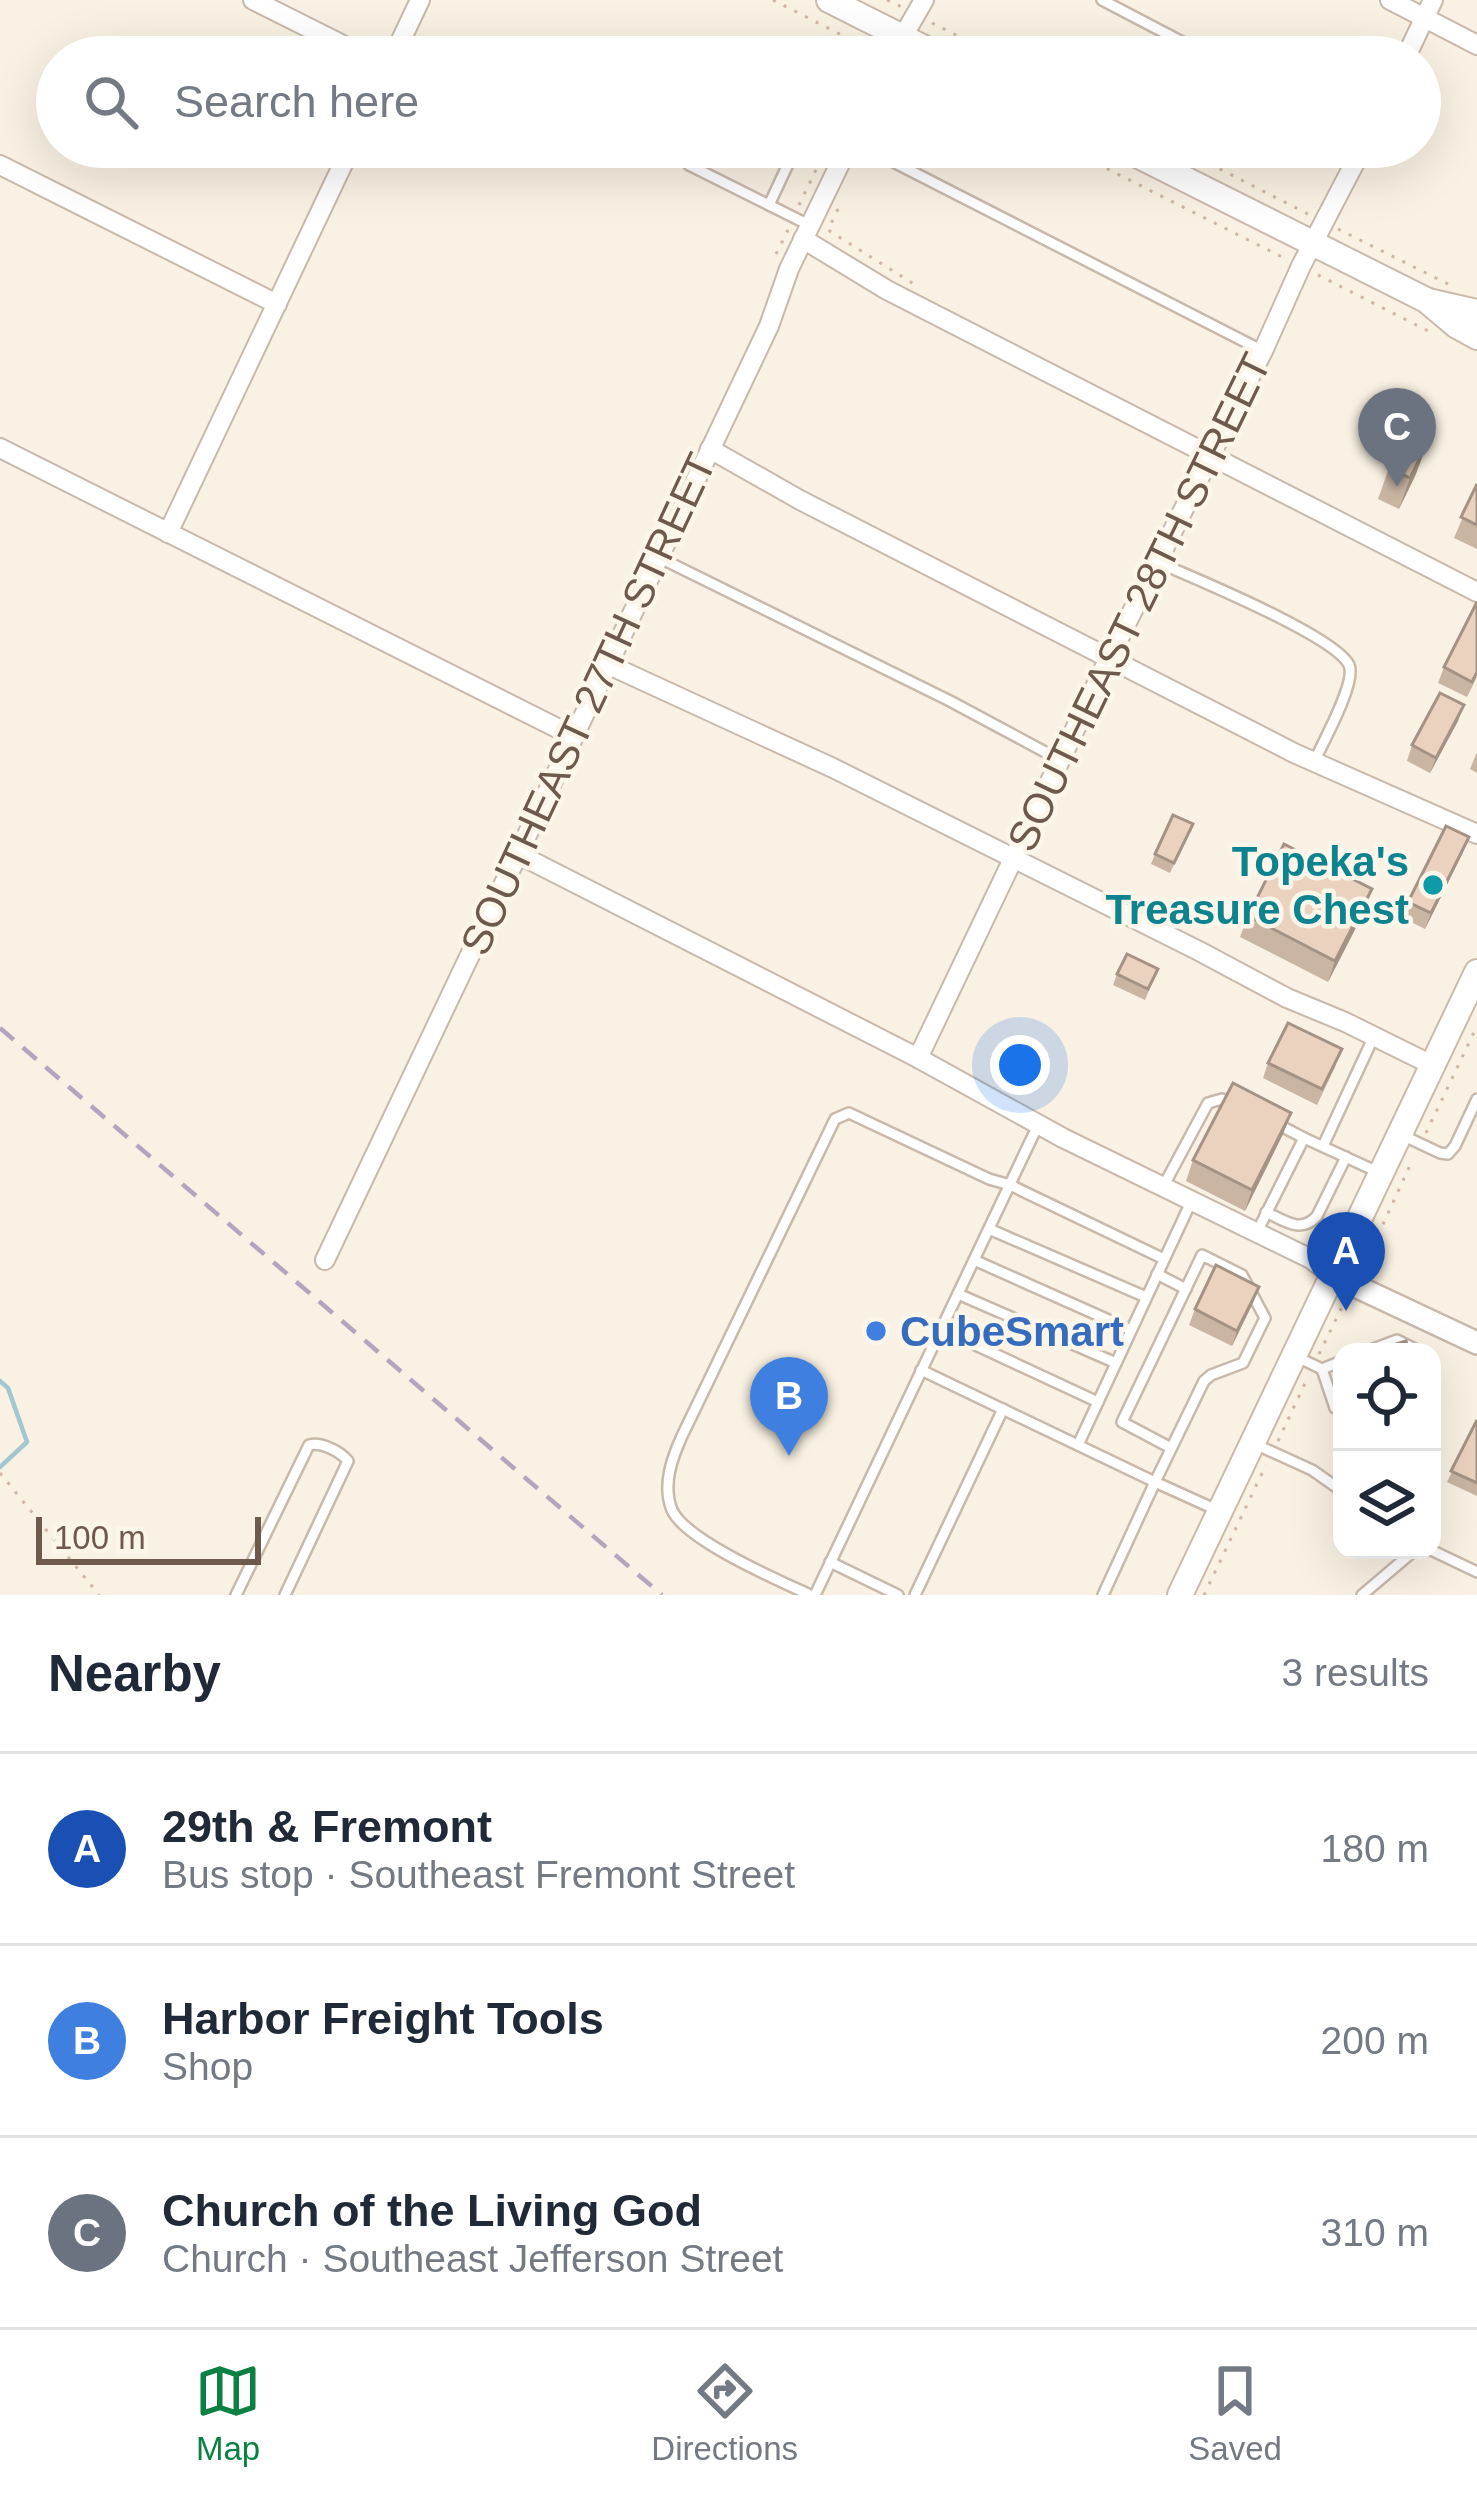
<!DOCTYPE html>
<html lang="en">
<head>
<meta charset="utf-8">
<style>
  body { margin:0; font-family:Arial,sans-serif; background:#f2f2f3; color:#1f2937 }
  .controls { position:absolute; right:36px; bottom:36px; display:grid; overflow:hidden; border-radius:24px; box-shadow:0 12px 48px #0002 }
  .controls button { width:108px; height:108px; display:grid; place-items:center; padding:0; border:0; border-bottom:3px solid #e0e1e3; background:#fff; color:#1f2937; font:60px sans-serif }
  .scale { position:absolute; left:36px; bottom:30px; width:225px; box-sizing:border-box; padding-left:12px; border:6px solid #6e5a4c; border-top:0; font-size:33px; line-height:42px; white-space:nowrap; color:#6e5a4c; -webkit-text-stroke:9px #fcf5e9; paint-order:stroke }
  .you { position:absolute; left:1020px; top:1065px; width:42px; height:42px; margin:-30px; border:9px solid #fff; border-radius:50%; background:#1a73e8; box-shadow:0 0 0 18px #1a73e833 }
  .badge { display:grid; place-items:center; width:78px; height:78px; border-radius:50%; background:#0b8043; color:#fff; font-size:39px; font-weight:700 }
  .pin { position:absolute; translate:-50% -99px; filter:drop-shadow(0 3px 6px #0008) }
  .pin::after { content:''; position:absolute; top:63px; width:42px; height:36px; background:inherit; clip-path:polygon(0 0,100% 0,50% 100%) }
  .list { margin:0; padding:0; list-style:none }
  h2 { display:flex; justify-content:space-between; align-items:center; height:156px; margin:0; padding:0 48px; font-size:51px }
  h2 small { font-size:39px; font-weight:400; color:#747a83 }
  .list li { display:grid; grid-template-columns:78px 1fr auto; gap:36px; align-items:center; box-sizing:border-box; height:192px; padding:0 48px; border-top:3px solid #e0e1e3 }
  .list b { display:block; font-size:45px; white-space:nowrap }
  .list p { margin:0; font-size:39px; white-space:nowrap; color:#747a83 }
  .list em { font-size:39px; font-style:normal; color:#747a83 }
  .icon { flex:none; width:66px; height:66px; fill:none; stroke:currentColor; stroke-width:2; stroke-linecap:round; stroke-linejoin:round }
  .map { position:relative; flex:none; width:1477px; height:1595px; overflow:hidden }
  .search { position:absolute; background:#fff; box-shadow:0 12px 48px #0002; left:36px; right:36px; top:36px; height:132px; display:flex; align-items:center; gap:30px; box-sizing:border-box; padding:0 42px; border-radius:66px; color:#747a83; font-size:45px }
  .sheet { height:732px; background:#fff }
  nav { display:flex; justify-content:space-around; align-items:center; box-sizing:border-box; height:168px; border-top:3px solid #e0e1e3; background:#fff; font-size:33px; color:#747a83 }
  nav a { display:grid; justify-items:center; gap:6px }
  nav .on { color:#0b8043 }
  .map>svg:first-child { display:block }
</style>
</head>
<body>
<div class="map">
<svg width="1477" height="1595" viewBox="0 0 1477 1595">
  <rect width="100%" height="100%" fill="#f9f1e3"/>
  <g fill="none" stroke-linecap="round" stroke-linejoin="round">
    <polyline stroke="#a2c7d0" stroke-width="4.5" points="0,1381 8,1388 27,1442 0,1467"/>
    <g stroke="#c8b9ab" stroke-width="14">
      <g id="service">
        <polyline points="1102,0 1211,57"/>
        <polyline points="693,147 687,158 689,165 769,205"/>
        <polyline points="796,147 769,205 809,225"/>
        <polyline points="864,147 1263,351"/>
        <polyline points="658,557 950,701 1060,760"/>
        <path d="M1157,562C1192,577 1335,636 1349,665C1357,682 1322,744 1314,762"/>
        <polyline points="1277,1124 1304,1138"/>
        <polyline points="1404,1136 1440,1153 1448,1154 1455,1146 1477,1099"/>
        <polyline points="1323,1146 1374,1036"/>
        <polyline points="1164,1185 1208,1103 1222,1099 1234,1105"/>
        <path d="M1266,1212C1285,1221 1301,1234 1317,1216L1346,1157"/>
        <polyline points="989,1229 1146,1297"/>
        <polyline points="1257,1232 1304,1138 1378,1172"/>
        <polyline points="974,1260 1131,1330"/>
        <polyline points="1157,1274 1186,1289"/>
        <polyline points="958,1294 1116,1363"/>
        <polyline points="941,1329 1098,1402"/>
        <polyline points="1365,1352 1397,1340 1415,1349"/>
        <polyline points="1295,1356 1322,1369 1335,1408 1342,1405"/>
        <polyline points="1322,1369 1342,1361"/>
        <polyline points="921,1370 1155,1482 1103,1595"/>
        <polyline points="1078,1445 1191,1202"/>
        <polyline points="1257,1445 1312,1470 1342,1491"/>
        <polyline points="1171,1448 1122,1422 1202,1255 1242,1275 1265,1318 1243,1363 1211,1375 1204,1381 1155,1482 1219,1511"/>
        <polyline points="1431,1550 1477,1572"/>
        <polyline points="830,1562 898,1595"/>
        <path d="M236,1595L309,1445C321,1442 340,1451 348,1461L285,1595"/>
        <path d="M810,1595C778,1580 685,1540 672,1510C662,1485 672,1458 682,1436L835,1119L849,1113L989,1179L1010,1185L1164,1259"/>
        <polyline points="815,1595 1038,1125"/>
        <polyline points="915,1595 1003,1409"/>
        <polyline points="1362,1595 1415,1550"/>
      </g>
    </g>
    <g stroke="#c8b9ab" stroke-width="22">
      <g id="minor">
        <polyline points="253,0 367,57"/>
        <polyline points="1390,0 1477,45"/>
        <polyline points="393,57 420,0"/>
        <polyline points="891,57 924,0"/>
        <polyline points="1406,57 1433,0"/>
        <polyline points="0,165 277,304"/>
        <polyline points="803,239 887,290 1477,592"/>
        <polyline points="0,448 573,736"/>
        <polyline points="710,449 800,500 1294,753 1477,834"/>
        <polyline points="168,533 351,147"/>
        <polyline points="607,664 833,768 1199,951 1287,998 1345,1022 1432,1065"/>
        <polyline points="516,853 918,1058 1063,1138 1311,1259 1332,1275"/>
        <polyline points="918,1058 1109,658 1263,351 1301,266 1363,147"/>
        <polyline points="325,1260 769,326 789,269 848,147"/>
      </g>
    </g>
    <g stroke="#c8b9ab" stroke-width="26">
      <polyline id="tertiary" points="1332,1275 1477,1343"/>
    </g>
    <g stroke="#cbbaaa" stroke-width="28">
      <g id="secondary">
        <polyline points="829,0 942,57"/>
        <polyline points="1121,147 1426,300 1457,326 1477,337"/>
        <polyline points="1428,301 1477,312"/>
        <polyline points="1180,1595 1477,972"/>
      </g>
    </g>
    <g stroke="#cfb5a2" stroke-width="3" stroke-dasharray="3 9" stroke-linecap="butt">
      <polyline points="773,0 873,51"/>
      <polyline points="887,0 902,7"/>
      <polyline points="932,23 1000,57"/>
      <polyline points="1064,147 1288,260"/>
      <polyline points="1177,147 1308,214"/>
      <polyline points="799,205 827,147"/>
      <polyline points="838,209 828,230 917,286"/>
      <polyline points="1338,229 1448,284"/>
      <polyline points="776,254 788,230"/>
      <polyline points="1318,275 1432,333"/>
      <polyline points="1426,1133 1477,1026"/>
      <polyline points="1363,1268 1412,1161"/>
      <polyline points="1319,1354 1344,1303"/>
      <polyline points="1278,1441 1307,1379"/>
      <polyline points="0,1473 99,1595"/>
      <polyline points="1204,1595 1266,1465"/>
    </g>
    <use href="#service" stroke="#fff" stroke-width="9"/>
    <use href="#minor" stroke="#fff" stroke-width="18"/>
    <use href="#tertiary" stroke="#fff" stroke-width="21"/>
    <use href="#secondary" stroke="#fff" stroke-width="24"/>
    <polyline stroke="#b4a4c0" stroke-width="4.5" stroke-dasharray="18 12" stroke-linecap="butt" points="0,1028 662,1595"/>
  </g>
  <g fill="#cab5a3">
    <polygon points="1389,468 1416,474 1399,509 1378,499"/>
    <polygon points="1477,484 1477,549 1454,538"/>
    <polygon points="1444,667 1477,677 1467,697 1438,683"/>
    <polygon points="1458,721 1430,773 1407,761 1412,745"/>
    <polygon points="1477,752 1477,773 1470,769"/>
    <polygon points="1193,824 1170,873 1151,864 1155,854"/>
    <polygon points="1463,852 1425,929 1403,918 1408,902"/>
    <polygon points="1365,910 1328,982 1240,937 1248,916"/>
    <polygon points="1158,969 1145,1000 1113,985 1117,974"/>
    <polygon points="1268,1063 1336,1065 1317,1105 1263,1078"/>
    <polygon points="1291,1113 1283,1134 1245,1211 1186,1181 1193,1160"/>
    <polygon points="1259,1287 1232,1346 1189,1325 1195,1309"/>
    <polygon points="1342,1362 1342,1389 1340,1389 1335,1373 1339,1363"/>
    <polygon points="1477,1420 1477,1496 1447,1482"/>
  </g>
  <g fill="#a49385">
    <polygon points="1427,444 1416,474 1399,509 1410,478"/>
    <polygon points="1464,705 1458,721 1430,773 1436,758"/>
    <polygon points="1469,837 1463,852 1425,929 1431,913"/>
    <polygon points="1372,889 1365,910 1328,982 1335,961"/>
    <polygon points="1291,1113 1283,1134 1245,1211 1252,1190"/>
    <polygon points="1259,1287 1253,1303 1232,1346 1237,1331"/>
  </g>
  <g fill="#ebd2be" stroke="#a49385" stroke-width="3">
    <polygon points="1405,434 1427,444 1410,478 1389,468"/>
    <polygon points="1477,484 1477,525 1461,517"/>
    <polygon points="1477,602 1477,672 1472,682 1444,667"/>
    <polygon points="1440,693 1464,705 1436,758 1412,745"/>
    <polygon points="1173,815 1193,824 1174,863 1155,854"/>
    <polygon points="1446,826 1469,837 1431,913 1408,902"/>
    <polygon points="1284,844 1372,889 1335,961 1248,916"/>
    <polygon points="1127,954 1158,969 1148,989 1117,974"/>
    <polygon points="1288,1023 1342,1049 1322,1089 1268,1063"/>
    <polygon points="1233,1083 1291,1113 1252,1190 1193,1160"/>
    <polygon points="1216,1265 1259,1287 1237,1331 1195,1309"/>
    <polygon points="1406,1341 1409,1352 1371,1352"/>
    <polygon points="1477,1420 1477,1483 1451,1471"/>
  </g>
  <circle fill="#0f9aa8" stroke="#fcf5e9" stroke-width="4.5" cx="1433" cy="885" r="12"/>
  <circle fill="#3f7fe0" stroke="#fcf5e9" stroke-width="4.5" cx="876" cy="1331" r="12"/>
  <g text-anchor="middle" dominant-baseline="central" stroke-width="9" stroke-linejoin="round" paint-order="stroke">
    <g font-size="42" fill="#6e5a4c" stroke="#fcf5e9">
      <text transform="translate(1139 602) rotate(-64)">SOUTHEAST 28TH STREET</text>
      <text transform="translate(588 704) rotate(-65)">SOUTHEAST 27TH STREET</text>
    </g>
    <g font-size="42" font-weight="bold" fill="#0d838f" stroke="#fcf5e9" text-anchor="end">
      <text x="1409" y="861">Topeka's<tspan x="1409" dy="48">Treasure Chest</tspan></text>
    </g>
    <g font-size="42" font-weight="bold" fill="#366cbe" stroke="#fcf5e9" text-anchor="start">
      <text x="900" y="1331">CubeSmart</text>
    </g>
  </g>
</svg>
<div class="controls">
<button><svg class="icon" aria-label="locate" viewBox="0 0 24 24"><circle cx="12" cy="12" r="6"/><path d="M12 2v4M12 18v4M2 12h4M18 12h4"/></svg></button>
<button><svg class="icon" aria-label="layers" viewBox="0 0 24 24"><path d="M12 4l9 5-9 5-9-5zM3 14l9 5 9-5"/></svg></button>
</div>
<div class="scale">100 m</div>
<div class="you"></div>
<div class="pin badge" style="left:1346px;top:1311px;background:#1a4fb4">A</div>
<div class="pin badge" style="left:789px;top:1456px;background:#3f7fe0">B</div>
<div class="pin badge" style="left:1397px;top:487px;background:#6b7280">C</div>
<div class="search"><svg class="icon" aria-label="search" viewBox="0 0 24 24"><circle cx="10" cy="10" r="6"/><path d="M15 15l6 6"/></svg>Search here</div>
</div>
<section class="sheet">
<h2>Nearby<small>3 results</small></h2>
<ul class="list">
<li><span class="badge" style="background:#1a4fb4">A</span><div><b>29th &amp; Fremont</b><p>Bus stop · Southeast Fremont Street</p></div><em>180 m</em></li>
<li><span class="badge" style="background:#3f7fe0">B</span><div><b>Harbor Freight Tools</b><p>Shop</p></div><em>200 m</em></li>
<li><span class="badge" style="background:#6b7280">C</span><div><b>Church of the Living God</b><p>Church · Southeast Jefferson Street</p></div><em>310 m</em></li>
</ul>
</section>
<nav>
<a class="on"><svg class="icon" aria-label="map" viewBox="0 0 24 24"><path d="M3 6l6-2 6 2 6-2v14l-6 2-6-2-6 2zM9 4v14M15 6v14"/></svg>Map</a>
<a><svg class="icon" aria-label="directions" viewBox="0 0 24 24"><path d="M12 3l9 9-9 9-9-9zM9 14v-3h6M13 9l2 2-2 2"/></svg>Directions</a>
<a><svg class="icon" aria-label="saved" viewBox="0 0 24 24"><path d="M7 4h10v16l-5-4-5 4z"/></svg>Saved</a>
</nav>
</body>
</html>
